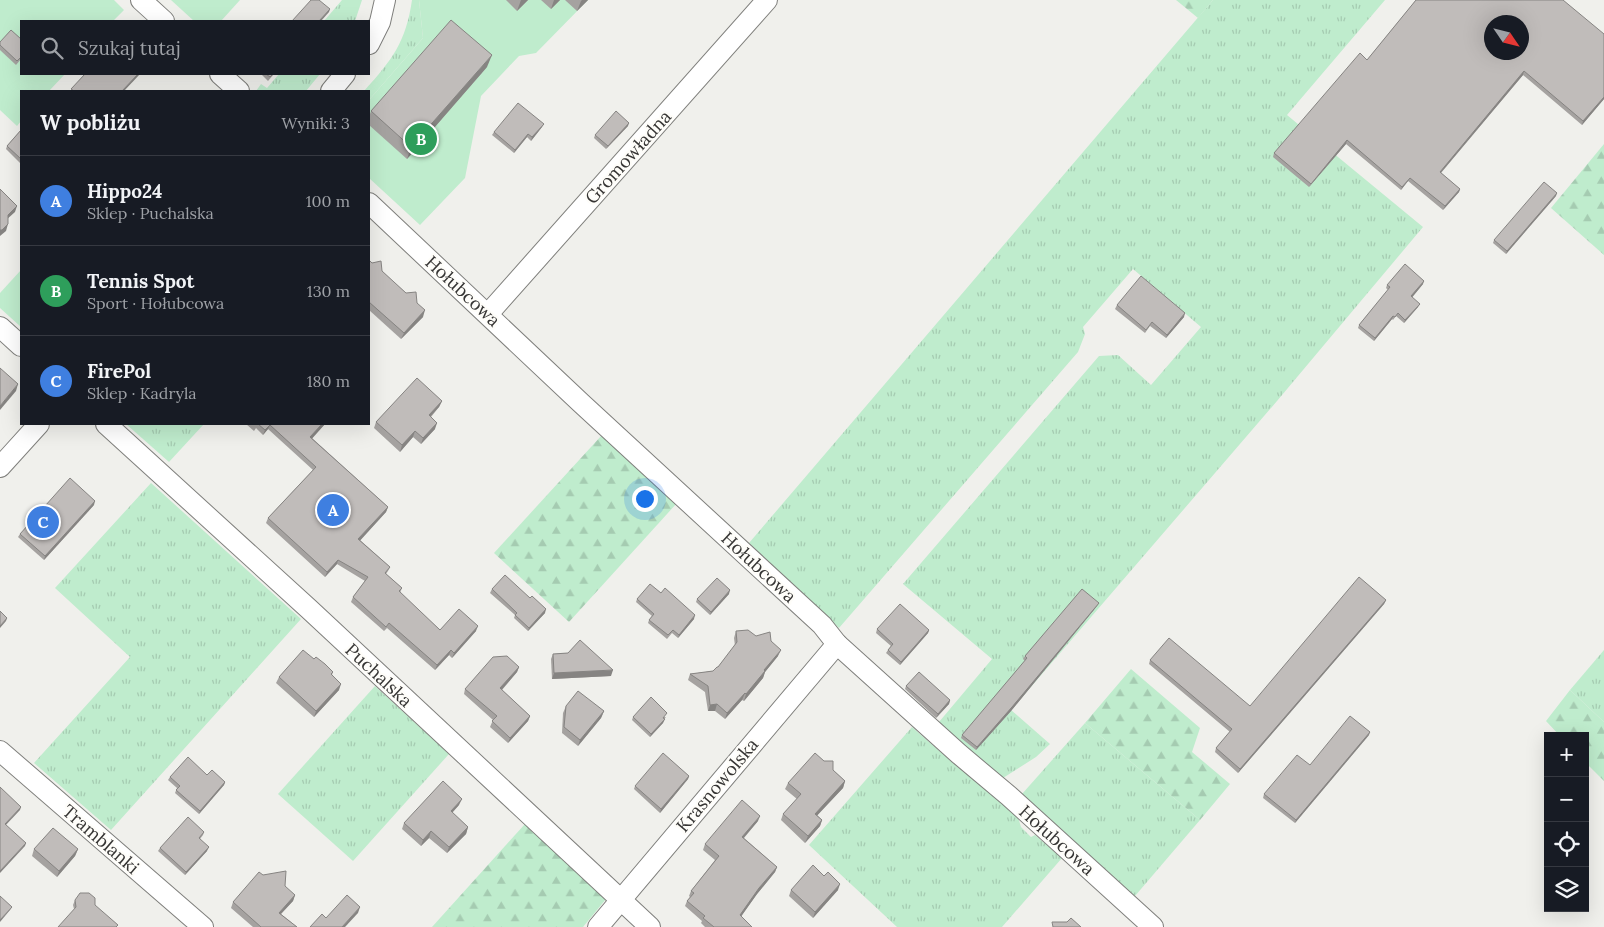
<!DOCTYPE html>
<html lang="pl">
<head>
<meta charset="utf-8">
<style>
  body { margin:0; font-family:Lora,serif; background:#242831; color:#f1f3f6 }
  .controls { position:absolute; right:15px; bottom:15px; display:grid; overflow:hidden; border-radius:0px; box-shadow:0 5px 20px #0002 }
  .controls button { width:45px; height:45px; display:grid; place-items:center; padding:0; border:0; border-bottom:1px solid #363941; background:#171b24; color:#f1f3f6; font:25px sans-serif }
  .compass { position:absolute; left:1484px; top:15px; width:45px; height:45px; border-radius:50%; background:#171b24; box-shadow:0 5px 20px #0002; rotate:125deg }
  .you { position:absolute; left:644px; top:498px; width:18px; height:18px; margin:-12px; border:4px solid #fff; border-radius:50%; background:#1a73e8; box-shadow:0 0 0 8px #1a73e833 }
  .badge { display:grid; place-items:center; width:32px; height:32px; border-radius:50%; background:#ea580c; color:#fff; font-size:16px; font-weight:700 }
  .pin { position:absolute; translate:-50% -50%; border:2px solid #fff; box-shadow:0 1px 5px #0006 }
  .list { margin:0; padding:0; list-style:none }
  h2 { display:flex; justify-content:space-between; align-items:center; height:65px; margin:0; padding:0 20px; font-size:21px }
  h2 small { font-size:16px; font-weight:400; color:#9ea1a6 }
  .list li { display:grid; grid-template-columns:32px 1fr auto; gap:15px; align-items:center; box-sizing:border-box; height:90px; padding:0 20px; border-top:1px solid #363941 }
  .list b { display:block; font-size:19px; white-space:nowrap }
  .list p { margin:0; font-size:16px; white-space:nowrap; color:#9ea1a6 }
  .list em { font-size:16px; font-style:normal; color:#9ea1a6 }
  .icon { flex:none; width:28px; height:28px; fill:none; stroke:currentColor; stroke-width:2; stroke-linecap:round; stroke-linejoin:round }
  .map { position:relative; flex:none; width:1604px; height:927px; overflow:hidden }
  .search { position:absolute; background:#171b24; box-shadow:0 5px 20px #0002; left:20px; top:20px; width:350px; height:55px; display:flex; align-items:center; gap:12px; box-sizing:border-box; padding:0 18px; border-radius:0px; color:#9ea1a6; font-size:19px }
  .panel { position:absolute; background:#171b24; box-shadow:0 5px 20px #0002; left:20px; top:90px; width:350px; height:335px; border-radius:0px }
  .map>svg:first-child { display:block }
</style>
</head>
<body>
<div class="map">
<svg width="1604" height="927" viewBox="0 0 1604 927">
  <defs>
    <pattern id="grass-tufts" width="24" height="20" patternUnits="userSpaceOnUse" patternTransform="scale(1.25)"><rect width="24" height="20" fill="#bfeccd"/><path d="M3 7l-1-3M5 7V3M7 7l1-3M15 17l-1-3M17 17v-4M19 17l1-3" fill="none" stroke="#a5cbb1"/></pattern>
    <pattern id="forest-firs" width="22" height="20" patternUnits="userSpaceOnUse" patternTransform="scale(1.25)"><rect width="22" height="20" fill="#bfeccd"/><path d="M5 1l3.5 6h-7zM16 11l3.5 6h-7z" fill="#a5cbb1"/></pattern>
  </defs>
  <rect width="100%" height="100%" fill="#f0f0ec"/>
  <g fill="url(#grass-tufts)">
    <polygon points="342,0 362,0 355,21 324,21"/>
    <path d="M412,0H419L423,38L369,100V91H364C392,60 406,42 412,0Z"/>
    <polygon points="1213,0 1385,0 1287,115 1423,227 1277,401 1011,710 1050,744 1036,757 1003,778 999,777 939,722 992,659 903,584 1099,356 1118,355 1151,385 1201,327 1133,269 1083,327 1085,334 1078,352 839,628 749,543"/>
    <polygon points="279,74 320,74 306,91 256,91 261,84 267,88"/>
    <polygon points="126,424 204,424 169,462"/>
    <polygon points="151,483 301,619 111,830 34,763 130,657 55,588"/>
    <polygon points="1604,650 1604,722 1570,690"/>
    <polygon points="375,686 449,754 353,861 278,794"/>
    <polygon points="1085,723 1200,820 1135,896 1022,794"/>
    <polygon points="912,727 960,769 963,768 1018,817 1021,827 1031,837 1035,835 1062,858 1002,927 897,927 809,845"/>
  </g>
  <g fill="url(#forest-firs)">
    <polygon points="1176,0 1213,0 1198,18"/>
    <polygon points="1604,144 1604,255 1551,208"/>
    <polygon points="602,435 677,503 569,622 494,553"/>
    <polygon points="1131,669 1200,728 1192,752 1230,784 1200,820 1085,723"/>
    <polygon points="1570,690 1604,722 1604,781 1585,762 1585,736 1560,736 1546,721"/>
    <polygon points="525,824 606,899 583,927 432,927"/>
  </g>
  <g fill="#bfeccd">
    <polygon points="0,0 114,0 124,10 113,21 21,21 21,74 65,74 49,91 21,91 21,121 17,126 0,110"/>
    <polygon points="171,0 240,0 221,21 194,21"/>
    <polygon points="419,0 588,0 536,53 519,56 481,96 465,178 420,225 369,178 369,100 423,38"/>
    <polygon points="21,270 21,327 0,308 0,293"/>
  </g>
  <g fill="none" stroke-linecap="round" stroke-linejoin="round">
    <g stroke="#7f7f7c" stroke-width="22">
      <g id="street">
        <polyline points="141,0 164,21"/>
        <polyline points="369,44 380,22 385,0"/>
        <polyline points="220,74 239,91"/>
        <polyline points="331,91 345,74"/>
        <polyline points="369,203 581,403 822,625 837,644 959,754 1009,796 1153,927"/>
        <polyline points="488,314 767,0"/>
        <polyline points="0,327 21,346"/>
        <polyline points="106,424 309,609 650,927"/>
        <polyline points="0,467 39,424"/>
        <polyline points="0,751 203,927"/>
        <polyline points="598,927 837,644"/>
      </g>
    </g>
    <use href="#street" stroke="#fff" stroke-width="20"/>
  </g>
  <g fill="#a5a2a0">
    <polygon points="506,0 528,0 517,11"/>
    <polygon points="541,0 560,0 551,9"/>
    <polygon points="565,0 588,0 577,11"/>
    <polygon points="1416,0 1604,99 1582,125 1523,75 1441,173 1460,189 1459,192 1443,210 1408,181 1401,190 1346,144 1309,187 1273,157 1274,153 1367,60"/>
    <polygon points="21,39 21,59 16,65 0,50 0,42"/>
    <polygon points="487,67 407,159 369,125 369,117 371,111"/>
    <polygon points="261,74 274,74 268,81"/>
    <polygon points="628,126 606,149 594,138 595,135"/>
    <polygon points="542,127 531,141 527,137 514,153 492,135 494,132"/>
    <polygon points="21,130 21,164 6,149 7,146"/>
    <polygon points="1556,196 1506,254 1493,243 1494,240"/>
    <polygon points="369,260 417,303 423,317 401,339 369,310"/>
    <polygon points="1423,284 1412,297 1418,307 1404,323 1396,316 1393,320 1392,319 1374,341 1358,328 1359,325 1388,290 1386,288 1387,285"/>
    <polygon points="1117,305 1184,317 1166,338 1150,326 1145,333 1115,309"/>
    <polygon points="442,401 439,407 431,417 435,429 421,444 413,437 400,452 374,428 376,422"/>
    <polygon points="246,424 325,424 312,438 388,507 386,512 360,540 390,567 388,571 386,574 402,588 400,593 440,630 476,631 452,658 449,655 435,670 387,628 384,631 351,602 353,597 365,581 337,564 325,577 266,523 268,518 313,470 268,429 263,435 256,428 254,431"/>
    <polygon points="94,505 44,560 18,537 20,534"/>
    <polygon points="492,589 545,613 528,631 514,618 515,615 490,593"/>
    <polygon points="661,593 694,619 678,638 672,633 667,639 648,623 649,620 652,616 636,602 637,599"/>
    <polygon points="729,594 710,615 696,602 697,599"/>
    <polygon points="1386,600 1384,604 1238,773 1215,752 1216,748 1230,732 1149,664 1150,660 1250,706"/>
    <polygon points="1097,606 1011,711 976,750 961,738 962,735 1025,661 1023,659 1025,656"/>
    <polygon points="877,629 929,630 928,633 900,665 886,653 888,650 891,646 876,633"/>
    <polygon points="736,631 771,641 778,656 765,672 763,678 744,701 742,700 725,719 715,711 708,711 705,692 688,680 690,674 713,671 718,667 735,646 734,638"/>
    <polygon points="568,653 611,676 552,679 551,659 553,654"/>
    <polygon points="314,659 333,672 332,675 339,690 314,717 276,683 279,677"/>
    <polygon points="519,667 517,672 502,690 530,716 528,721 508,743 490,727 493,720 464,694 465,689"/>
    <polygon points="906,686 950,700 949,704 936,718 905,689"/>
    <polygon points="566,706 604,711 601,718 578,746 562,733 563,713"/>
    <polygon points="633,717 666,717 664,719 663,723 650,737 632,720"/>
    <polygon points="1369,735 1295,823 1263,798 1264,794 1310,765"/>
    <polygon points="833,770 845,781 843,788 817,815 822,820 820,826 805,843 781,820 783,814 797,799 785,789 788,783"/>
    <polygon points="207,775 225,782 224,785 199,814 175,793 177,788 168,780 170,777"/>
    <polygon points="689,776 688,779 660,813 634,789 635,786"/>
    <polygon points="459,805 452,813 468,827 466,834 447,853 429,838 421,846 402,829 404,823"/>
    <polygon points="758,821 744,838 777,867 775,872 757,894 741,916 752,927 705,927 701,923 702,921 685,906 687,901 690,897 689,896 691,891 715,860 703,850 705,844"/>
    <polygon points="204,832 203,835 200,839 207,851 185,875 158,851 160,848"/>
    <polygon points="34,849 78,849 75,856 57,877 32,856"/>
    <polygon points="263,875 295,895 293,901 281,914 297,927 253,927 231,908 233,902"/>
    <polygon points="791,890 838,890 813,918 789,896"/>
    <polygon points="89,893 74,909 73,905 75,900"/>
  </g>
  <g fill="#868482">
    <polygon points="521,0 528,0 517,11"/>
    <polygon points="554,0 560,0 551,9"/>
    <polygon points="582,0 588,0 577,11 581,1"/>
    <polygon points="330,9 329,12 321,21 319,21"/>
    <polygon points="492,55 487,67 407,159 411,147"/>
    <polygon points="1524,71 1523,75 1438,176 1440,172"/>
    <polygon points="138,74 140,74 124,91 122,91"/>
    <polygon points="1604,97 1604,99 1582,125 1583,121"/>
    <polygon points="629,123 628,126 606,149 608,146"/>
    <polygon points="544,124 542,127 531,141 532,137"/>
    <polygon points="528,134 527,137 514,153 515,150"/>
    <polygon points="1347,140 1346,144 1309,187 1311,184"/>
    <polygon points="1410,178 1408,181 1401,190 1402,187"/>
    <polygon points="1460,189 1459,192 1443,210 1445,206"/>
    <polygon points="1557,193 1556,196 1506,254 1507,251"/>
    <polygon points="17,206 15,212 5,221 8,215"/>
    <polygon points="8,224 6,231 0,236 0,230"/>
    <polygon points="1424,281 1423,284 1410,300 1411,296"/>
    <polygon points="1420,304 1418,307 1404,323 1405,320"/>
    <polygon points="425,310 423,317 401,339 404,333"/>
    <polygon points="1185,313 1184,317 1166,338 1167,335"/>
    <polygon points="1393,316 1392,319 1374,341 1375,338"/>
    <polygon points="18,384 16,391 0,410 0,406"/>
    <polygon points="442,401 439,407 426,421 429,415"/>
    <polygon points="437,423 435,429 421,444 423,438"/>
    <polygon points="322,424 325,424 309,442 310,437"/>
    <polygon points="270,425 268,429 263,435 265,430"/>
    <polygon points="415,431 413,437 400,452 402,445"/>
    <polygon points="95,501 94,505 44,560 45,556"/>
    <polygon points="388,507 386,512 357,544 358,539"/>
    <polygon points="338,560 337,564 325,577 327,572"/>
    <polygon points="730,590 729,594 710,615 711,612"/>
    <polygon points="1386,600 1384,604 1238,773 1240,769"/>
    <polygon points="1099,603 1097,606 1011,711 976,750 977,747"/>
    <polygon points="546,609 545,613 528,631 529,628"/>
    <polygon points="695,615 694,619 678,638 679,635"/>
    <polygon points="7,618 6,621 0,628 0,626"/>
    <polygon points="478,626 476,631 452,658 454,653"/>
    <polygon points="929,630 928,633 900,665 901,662"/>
    <polygon points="451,650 449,655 435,670 437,665"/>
    <polygon points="781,650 778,656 765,672 763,678 744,701 746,694 764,670"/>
    <polygon points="519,667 517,672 498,694 500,688"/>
    <polygon points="613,670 611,676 552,679 554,673"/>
    <polygon points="341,684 339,690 314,717 316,711"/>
    <polygon points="745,693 742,700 725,719 727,713"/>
    <polygon points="950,700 949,704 936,718 938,714"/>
    <polygon points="717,704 715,711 708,711 710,705"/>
    <polygon points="604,711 601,718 578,746 580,740"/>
    <polygon points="530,716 528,721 508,743 510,738"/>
    <polygon points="665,719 663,723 650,737 651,734"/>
    <polygon points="1370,732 1369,735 1295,823 1296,820"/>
    <polygon points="689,776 688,779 660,813 661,809"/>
    <polygon points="845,781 843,788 813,820 815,814"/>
    <polygon points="225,782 224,785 199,814 200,811"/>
    <polygon points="462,799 459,805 448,817 451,811"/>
    <polygon points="21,807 20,810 4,827 5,824"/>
    <polygon points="760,816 758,821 740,842 742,837"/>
    <polygon points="822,820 820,826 805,843 808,836"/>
    <polygon points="468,827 466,834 447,853 449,847"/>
    <polygon points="431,831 429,838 421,846 423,840"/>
    <polygon points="26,843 25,846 0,873 0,871"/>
    <polygon points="209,847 207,851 185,875 186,872"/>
    <polygon points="78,849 75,856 57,877 59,871"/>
    <polygon points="777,867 775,872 757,894 738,921 740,915 759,888"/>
    <polygon points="840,884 838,890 813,918 815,912"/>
    <polygon points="295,895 293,901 277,918 279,913"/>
    <polygon points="12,907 10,910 0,922 0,920"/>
    <polygon points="360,907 358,913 345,927 342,927"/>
  </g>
  <g fill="#c0bcba" stroke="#868482" fill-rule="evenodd">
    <polygon points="311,0 319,0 330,9 319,21 292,21"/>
    <path d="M1416,0H1563L1604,34V97L1583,121L1524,71L1440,172L1460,189L1445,206L1410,178L1402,187L1347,140L1311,184L1274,153L1360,53L1367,60ZM1492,22H1522V52H1492Z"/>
    <polygon points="451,20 492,55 411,147 371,111"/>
    <polygon points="11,30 21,39 21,57 17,61 0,45 0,42"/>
    <polygon points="85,74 138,74 122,91 74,91 71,89"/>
    <polygon points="266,74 273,74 270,77"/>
    <polygon points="518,103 544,124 532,137 528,134 515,150 494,132"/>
    <polygon points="616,111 629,123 608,146 595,135"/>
    <polygon points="21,130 21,159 7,146"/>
    <polygon points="1544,182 1557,193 1507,251 1494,240"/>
    <polygon points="0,189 17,206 8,215 8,224 2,230 0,230"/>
    <polygon points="369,260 372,263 381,261 382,271 406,293 416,292 417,303 425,310 404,333 369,302"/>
    <polygon points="1405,264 1424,281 1411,296 1420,304 1405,320 1398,313 1395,317 1393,316 1375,338 1359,325 1390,287 1387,285"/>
    <polygon points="1141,276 1185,313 1167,335 1152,322 1146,330 1117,305"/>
    <polygon points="0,368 18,384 0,406"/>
    <polygon points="417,378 442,401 429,415 437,423 423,438 415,431 402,445 376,422"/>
    <polygon points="258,424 322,424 310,437 388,507 358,539 390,567 385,573 402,588 399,591 440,630 459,609 478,626 454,653 451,650 437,665 389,623 386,627 353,597 368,577 338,560 327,572 268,518 316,467 270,425 265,430"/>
    <polygon points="70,478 95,501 45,556 20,534"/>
    <polygon points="505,575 530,598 532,596 546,609 529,628 515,615 517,613 492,589"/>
    <polygon points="1359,577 1386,600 1240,769 1216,748 1232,729 1150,660 1169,638 1250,706"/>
    <polygon points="717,578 730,590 711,612 697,599"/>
    <polygon points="650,584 661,593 665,588 695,615 679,635 673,630 668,635 649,620 654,614 637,599"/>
    <polygon points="1082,589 1099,603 1012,707 977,747 962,735 1027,658 1025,656"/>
    <polygon points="900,604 929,630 901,662 888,650 893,644 877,629"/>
    <polygon points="0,611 7,618 0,626"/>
    <polygon points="748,630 756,636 770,632 771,641 781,650 764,670 765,671 746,694 745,693 727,713 717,704 710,705 708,686 690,674 713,671 717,667 718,667 737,642 736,631"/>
    <polygon points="580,640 613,670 554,673 553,654 568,653"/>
    <polygon points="303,650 314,659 316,657 325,664 333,672 331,674 341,684 316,711 279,677"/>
    <polygon points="507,656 519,667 500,688 530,716 510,738 492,721 497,716 465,689 493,657"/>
    <polygon points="919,672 950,700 938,714 906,686"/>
    <polygon points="578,691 604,711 580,740 564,727 566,706"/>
    <polygon points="651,697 667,713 663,718 665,719 651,734 633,717"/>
    <polygon points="1350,716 1370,732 1296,820 1264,794 1297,755 1310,765"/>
    <polygon points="663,753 689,776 661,809 635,786"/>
    <polygon points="815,753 824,761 833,761 833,770 845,781 815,814 822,820 808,836 783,814 801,794 788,783"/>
    <polygon points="188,757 207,775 212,770 225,782 200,811 176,790 180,786 170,777"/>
    <polygon points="443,781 462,799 451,811 468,827 449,847 431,831 423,840 404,823"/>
    <polygon points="0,787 21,807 5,824 26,843 0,871"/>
    <polygon points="742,800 760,816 742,837 777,867 759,888 740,915 752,927 714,927 703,918 705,916 687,901 694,893 691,891 719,856 705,844"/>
    <polygon points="188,817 204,832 199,838 209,847 186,872 160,848"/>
    <polygon points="53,828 78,849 59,871 34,849"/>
    <polygon points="813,865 824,876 828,872 840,884 815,912 791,890"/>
    <polygon points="286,871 285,886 295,895 279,913 297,927 261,927 233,902 259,872 263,875"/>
    <polygon points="80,893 89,893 95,898 95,905 118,925 116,927 58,927 76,907 75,900"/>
    <polygon points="347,895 360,907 342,927 310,927 322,914 326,918"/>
    <polygon points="0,896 12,907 0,920"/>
    <polygon points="1071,918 1081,927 1053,927 1052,922 1067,922"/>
  </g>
  <g text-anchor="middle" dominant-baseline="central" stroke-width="4.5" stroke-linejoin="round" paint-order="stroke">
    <g font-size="18" fill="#363534" stroke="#fefdf9">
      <text transform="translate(628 157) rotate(-48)">Gromowładna</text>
      <text transform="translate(463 291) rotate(43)">Hołubcowa</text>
      <text transform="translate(759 567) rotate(43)">Hołubcowa</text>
      <text transform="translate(379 675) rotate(43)">Puchalska</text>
      <text transform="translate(717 785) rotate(-50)">Krasnowolska</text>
      <text transform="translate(101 839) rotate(41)">Tramblanki</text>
      <text transform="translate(1057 840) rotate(42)">Hołubcowa</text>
    </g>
  </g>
</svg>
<div class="controls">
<button>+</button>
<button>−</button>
<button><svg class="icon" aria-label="locate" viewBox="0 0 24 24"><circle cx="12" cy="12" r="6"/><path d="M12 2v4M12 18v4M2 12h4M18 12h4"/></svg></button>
<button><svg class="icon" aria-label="layers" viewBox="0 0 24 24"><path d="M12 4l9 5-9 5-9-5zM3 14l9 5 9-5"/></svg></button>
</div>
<svg class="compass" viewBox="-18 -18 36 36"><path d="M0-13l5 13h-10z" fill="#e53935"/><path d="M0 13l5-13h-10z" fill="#9ea1a6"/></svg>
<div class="you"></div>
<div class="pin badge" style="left:333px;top:510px;background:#3f7fe0">A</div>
<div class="pin badge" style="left:421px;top:139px;background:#2e9e5b">B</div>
<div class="pin badge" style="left:43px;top:522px;background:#3f7fe0">C</div>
<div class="search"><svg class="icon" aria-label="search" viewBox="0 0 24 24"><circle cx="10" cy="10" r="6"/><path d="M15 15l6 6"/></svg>Szukaj tutaj</div>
<section class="panel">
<h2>W pobliżu<small>Wyniki: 3</small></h2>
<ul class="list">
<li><span class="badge" style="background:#3f7fe0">A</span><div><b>Hippo24</b><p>Sklep · Puchalska</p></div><em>100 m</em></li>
<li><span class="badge" style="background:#2e9e5b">B</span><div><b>Tennis Spot</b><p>Sport · Hołubcowa</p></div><em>130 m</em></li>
<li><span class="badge" style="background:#3f7fe0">C</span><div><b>FirePol</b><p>Sklep · Kadryla</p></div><em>180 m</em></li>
</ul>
</section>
</div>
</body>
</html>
